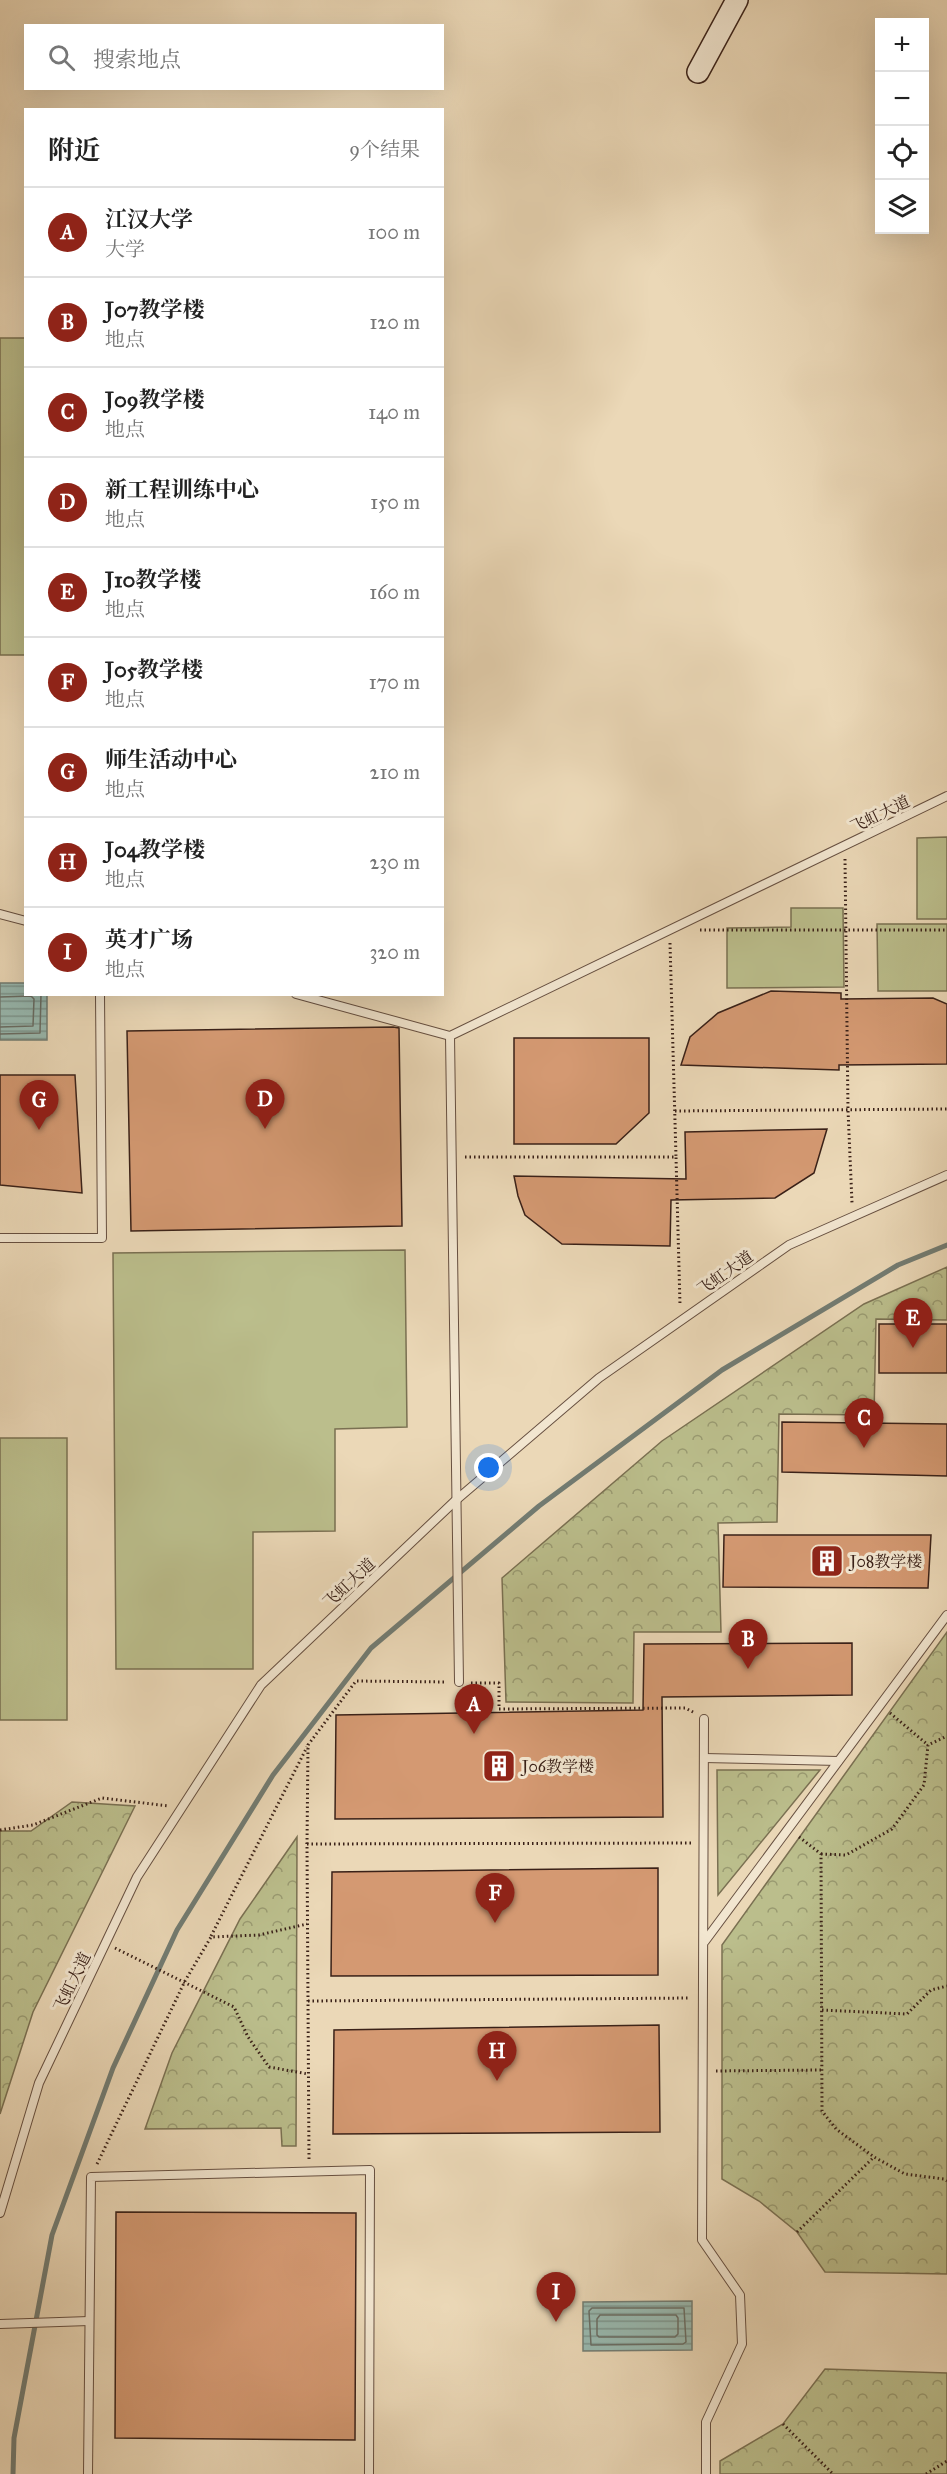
<!DOCTYPE html>
<html lang="zh">
<head>
<meta charset="utf-8">
<style>
  body { margin:0; font-family:"IM FELL Great Primer","Noto Serif SC",serif; background:#f6f6f6; color:#222 }
  .controls { position:absolute; right:18px; top:18px; display:grid; overflow:hidden; border-radius:0px; box-shadow:0 6px 24px #0002 }
  .controls button { width:54px; height:54px; display:grid; place-items:center; padding:0; border:0; border-bottom:2px solid #e0e0e0; background:#fff; color:#222; font:30px sans-serif }
  .you { position:absolute; left:489px; top:1468px; width:21px; height:21px; margin:-15px; border:4px solid #fff; border-radius:50%; background:#1a73e8; box-shadow:0 0 0 9px #1a73e833 }
  .badge { display:grid; place-items:center; width:39px; height:39px; border-radius:50%; background:#8f2418; color:#fff; font-size:20px; font-weight:700 }
  .pin { position:absolute; translate:-50% -50px; filter:drop-shadow(0 2px 3px #0008) }
  .pin::after { content:''; position:absolute; top:32px; width:21px; height:18px; background:inherit; clip-path:polygon(0 0,100% 0,50% 100%) }
  .list { margin:0; padding:0; list-style:none }
  h2 { display:flex; justify-content:space-between; align-items:center; height:78px; margin:0; padding:0 24px; font-size:26px }
  h2 small { font-size:20px; font-weight:400; color:#767676 }
  .list li { display:grid; grid-template-columns:39px 1fr auto; gap:18px; align-items:center; box-sizing:border-box; height:90px; padding:0 24px; border-top:2px solid #e0e0e0 }
  .list b { display:block; font-size:22px; white-space:nowrap }
  .list p { margin:0; font-size:20px; white-space:nowrap; color:#767676 }
  .list em { font-size:20px; font-style:normal; color:#767676 }
  .icon { flex:none; width:33px; height:33px; fill:none; stroke:currentColor; stroke-width:2; stroke-linecap:round; stroke-linejoin:round }
  .map { position:relative; flex:none; width:947px; height:2474px; overflow:hidden }
  .search { position:absolute; background:#fff; box-shadow:0 6px 24px #0002; left:24px; top:24px; width:420px; height:66px; display:flex; align-items:center; gap:15px; box-sizing:border-box; padding:0 21px; border-radius:0px; color:#767676; font-size:22px }
  .panel { position:absolute; background:#fff; box-shadow:0 6px 24px #0002; left:24px; top:108px; width:420px; height:888px; border-radius:0px }
  .map>svg:first-child { display:block }
</style>
</head>
<body>
<div class="map">
<svg width="947" height="2474" viewBox="0 0 947 2474">
  <defs>
    <pattern id="forest-crowns" width="20" height="18" patternUnits="userSpaceOnUse" patternTransform="scale(1.5)"><rect width="20" height="18" fill="#bbbe8c"/><path d="M2 6a3 3 0 1 1 6 0M12 15a3 3 0 1 1 6 0" fill="none" stroke="#999a71"/></pattern>
    <pattern id="water-rules" width="6" height="5" patternUnits="userSpaceOnUse" patternTransform="scale(1.5)"><rect width="6" height="5" fill="#98b9b0"/><path d="M0 2.5h6" fill="none" stroke="#7d968e"/></pattern>
  </defs>
  <rect width="100%" height="100%" fill="#ebd8b7"/>
  <filter id="stains"><feTurbulence type="fractalNoise" baseFrequency=".00333" numOctaves="4"/><feColorMatrix values="0 0 0 0 .2 0 0 0 0 .09 0 0 0 0 .02 0 0 0 .5 -.17"/></filter>
  <radialGradient id="worn" r=".72"><stop offset=".6" stop-color="#630" stop-opacity="0"/><stop offset="1" stop-color="#630" stop-opacity=".3"/></radialGradient>
  <g fill="#bbbe8c" stroke="#7a7052" stroke-width="1.5">
    <rect x="0" y="338" width="25" height="317"/>
    <polygon points="947,837 947,919 917,919 917,838"/>
    <polygon points="791,908 843,908 844,987 727,988 727,928 791,927"/>
    <polygon points="877,924 947,924 947,991 878,991"/>
    <polygon points="405,1250 407,1427 335,1429 335,1531 253,1532 253,1669 116,1669 113,1253"/>
    <rect x="0" y="1438" width="67" height="282"/>
  </g>
  <g fill="url(#forest-crowns)" stroke="#7a7052" stroke-width="1.5">
    <polygon points="947,1267 947,1320 876,1319 874,1415 779,1414 777,1522 718,1523 721,1632 634,1632 633,1703 506,1702 502,1578 662,1441 864,1304"/>
    <polygon points="947,1632 947,2274 825,2272 797,2232 759,2201 722,2179 722,1945"/>
    <polygon points="717,1770 820,1770 718,1895"/>
    <polygon points="72,1802 135,1806 33,2012 0,2114 0,1831 31,1831"/>
    <polygon points="297,1837 296,2146 282,2146 281,2128 145,2129 172,2053 240,1919"/>
    <polygon points="825,2369 947,2373 947,2474 720,2474 720,2461 783,2424"/>
  </g>
  <g fill="url(#water-rules)" stroke="#727c73" stroke-width="1.5">
    <polygon points="0,983 25,983 26,994 47,995 47,1040 0,1040"/>
    <polygon points="692,2301 692,2350 583,2351 583,2302"/>
  </g>
  <g fill="none" stroke-linecap="round" stroke-linejoin="round">
    <g stroke="#696d64" stroke-width="1.5">
      <polyline points="0,997 31,996 34,999 33,1026 0,1027"/>
      <polyline points="0,1034 40,1033 41,994"/>
      <polygon points="592,2308 684,2308 686,2342 683,2344 591,2345 589,2311"/>
      <polygon points="600,2315 676,2315 678,2318 678,2334 675,2337 599,2337 597,2335 597,2319"/>
    </g>
    <polyline stroke="#727c73" stroke-width="5" points="13,2474 14,2438 52,2235 113,2068 177,1930 273,1775 371,1648 539,1506 722,1370 898,1265 947,1245"/>
  </g>
  <g fill="#d49972" stroke="#3a2118" stroke-width="1.5">
    <polygon points="771,991 841,993 841,999 933,998 947,1004 947,1064 839,1065 839,1070 681,1065 690,1037 718,1013"/>
    <polygon points="393,1027 399,1028 402,1226 131,1231 127,1031"/>
    <polygon points="514,1038 649,1038 649,1113 616,1144 514,1144"/>
    <polygon points="0,1075 75,1075 82,1193 0,1185"/>
    <polygon points="827,1129 814,1173 775,1198 671,1200 670,1246 562,1244 525,1215 518,1196 514,1176 686,1179 685,1132"/>
    <rect x="879" y="1324" width="68" height="49"/>
    <polygon points="782,1422 947,1424 947,1476 782,1472"/>
    <polygon points="724,1535 931,1535 928,1588 723,1587"/>
    <polygon points="852,1643 852,1695 662,1697 663,1817 335,1819 336,1715 643,1710 644,1644"/>
    <polygon points="658,1868 658,1975 331,1976 332,1872"/>
    <polygon points="659,2025 660,2132 333,2134 334,2030"/>
    <polygon points="116,2212 356,2213 355,2440 115,2438"/>
  </g>
  <g fill="none" stroke-linecap="round" stroke-linejoin="round">
    <g stroke="#664f40" stroke-width="10">
      <g id="lane">
        <polyline points="0,914 26,921"/>
        <polyline points="296,994 450,1036 947,796"/>
        <polyline points="450,1036 459,1682"/>
        <polyline points="0,1238 102,1238 100,994"/>
        <polyline points="704,1719 702,2240 740,2295 742,2344 706,2422 706,2474"/>
        <polyline points="704,1758 838,1761"/>
        <polyline points="705,1941 947,1615"/>
        <polyline points="0,2213 39,2083 137,1877 261,1685 455,1501 599,1378 789,1245 947,1175"/>
        <polyline points="0,2324 89,2321"/>
        <polyline points="88,2474 91,2177 370,2170 369,2474"/>
      </g>
    </g>
    <g stroke="#3a2118" stroke-width="24">
      <polyline id="secondary" points="698,72 737,0"/>
    </g>
    <g stroke="#3a2118" stroke-width="3" stroke-dasharray="1.5 3" stroke-linecap="butt">
      <polyline points="845,859 848,1110 852,1203"/>
      <polyline points="700,930 947,930"/>
      <polyline points="670,943 676,1157"/>
      <polyline points="675,1111 947,1109"/>
      <polyline points="465,1157 676,1157 680,1305"/>
      <polyline points="471,1683 499,1683 499,1709 685,1708 695,1713"/>
      <polyline points="890,1713 928,1745"/>
      <polyline points="0,1830 33,1825 102,1798 169,1806"/>
      <polyline points="799,1837 821,1854 822,2111 836,2129 874,2157 905,2174 944,2179 947,2181"/>
      <polyline points="307,1844 308,1745 356,1681 447,1682"/>
      <polyline points="821,1854 846,1855 892,1829 924,1785 928,1745 947,1736"/>
      <polyline points="211,1936 307,1747"/>
      <polyline points="115,1948 234,2007 248,2037 269,2067 308,2074"/>
      <polyline points="308,2001 690,1998"/>
      <polyline points="822,2010 907,2014 931,1990 947,1986"/>
      <polyline points="716,2071 822,2070"/>
      <polyline points="309,2159 307,1844 691,1843"/>
      <polyline points="97,2164 185,1981 211,1937 259,1935 307,1924"/>
      <polyline points="797,2232 874,2157"/>
      <polyline points="783,2424 833,2474"/>
      <polyline points="926,2474 947,2461"/>
    </g>
    <use href="#lane" stroke="#f2e6d0" stroke-width="8"/>
    <use href="#secondary" stroke="#f2e6d0" stroke-width="21"/>
  </g>
  <defs>
    <g id="building-square" transform="scale(1.725)"><rect x="-9" y="-9" width="18" height="18" rx="4" fill="#8f2418" stroke="#f2e6d0"/><path d="M-4-6H4V6H1V3H-1V6H-4ZM-2.5-4.3h1.7v1.8h-1.7ZM.8-4.3h1.7v1.8H.8ZM-2.5-1h1.7V.8h-1.7ZM.8-1h1.7V.8H.8Z" fill="#fff"/></g>
  </defs>
  <g fill-rule="evenodd">
    <use href="#building-square" x="827" y="1561"/>
    <use href="#building-square" x="499" y="1766"/>
  </g>
  <g text-anchor="middle" dominant-baseline="central" stroke-width="6" stroke-linejoin="round" paint-order="stroke">
    <g font-size="16" fill="#3a2118" stroke="#f2e6d0">
      <text transform="translate(880 814) rotate(-26)">飞虹大道</text>
      <text transform="translate(725 1273) rotate(-35)">飞虹大道</text>
      <text transform="translate(349 1583) rotate(-43)">飞虹大道</text>
      <text transform="translate(72 1982) rotate(-64)">飞虹大道</text>
    </g>
    <g font-size="16" fill="#3a2118" stroke="#f2e6d0" text-anchor="start">
      <text x="850" y="1561">J08教学楼</text>
      <text x="522" y="1766">J06教学楼</text>
    </g>
  </g>
  <rect width="100%" height="100%" filter="url(#stains)"/>
  <rect width="100%" height="100%" fill="url(#worn)"/>
</svg>
<div class="controls">
<button>+</button>
<button>−</button>
<button><svg class="icon" aria-label="locate" viewBox="0 0 24 24"><circle cx="12" cy="12" r="6"/><path d="M12 2v4M12 18v4M2 12h4M18 12h4"/></svg></button>
<button><svg class="icon" aria-label="layers" viewBox="0 0 24 24"><path d="M12 4l9 5-9 5-9-5zM3 14l9 5 9-5"/></svg></button>
</div>
<div class="you"></div>
<div class="pin badge" style="left:474px;top:1734px">A</div>
<div class="pin badge" style="left:748px;top:1669px">B</div>
<div class="pin badge" style="left:864px;top:1448px">C</div>
<div class="pin badge" style="left:265px;top:1129px">D</div>
<div class="pin badge" style="left:913px;top:1348px">E</div>
<div class="pin badge" style="left:495px;top:1923px">F</div>
<div class="pin badge" style="left:39px;top:1130px">G</div>
<div class="pin badge" style="left:497px;top:2081px">H</div>
<div class="pin badge" style="left:556px;top:2322px">I</div>
<div class="search"><svg class="icon" aria-label="search" viewBox="0 0 24 24"><circle cx="10" cy="10" r="6"/><path d="M15 15l6 6"/></svg>搜索地点</div>
<section class="panel">
<h2>附近<small>9个结果</small></h2>
<ul class="list">
<li><span class="badge">A</span><div><b>江汉大学</b><p>大学</p></div><em>100 m</em></li>
<li><span class="badge">B</span><div><b>J07教学楼</b><p>地点</p></div><em>120 m</em></li>
<li><span class="badge">C</span><div><b>J09教学楼</b><p>地点</p></div><em>140 m</em></li>
<li><span class="badge">D</span><div><b>新工程训练中心</b><p>地点</p></div><em>150 m</em></li>
<li><span class="badge">E</span><div><b>J10教学楼</b><p>地点</p></div><em>160 m</em></li>
<li><span class="badge">F</span><div><b>J05教学楼</b><p>地点</p></div><em>170 m</em></li>
<li><span class="badge">G</span><div><b>师生活动中心</b><p>地点</p></div><em>210 m</em></li>
<li><span class="badge">H</span><div><b>J04教学楼</b><p>地点</p></div><em>230 m</em></li>
<li><span class="badge">I</span><div><b>英才广场</b><p>地点</p></div><em>320 m</em></li>
</ul>
</section>
</div>
</body>
</html>
